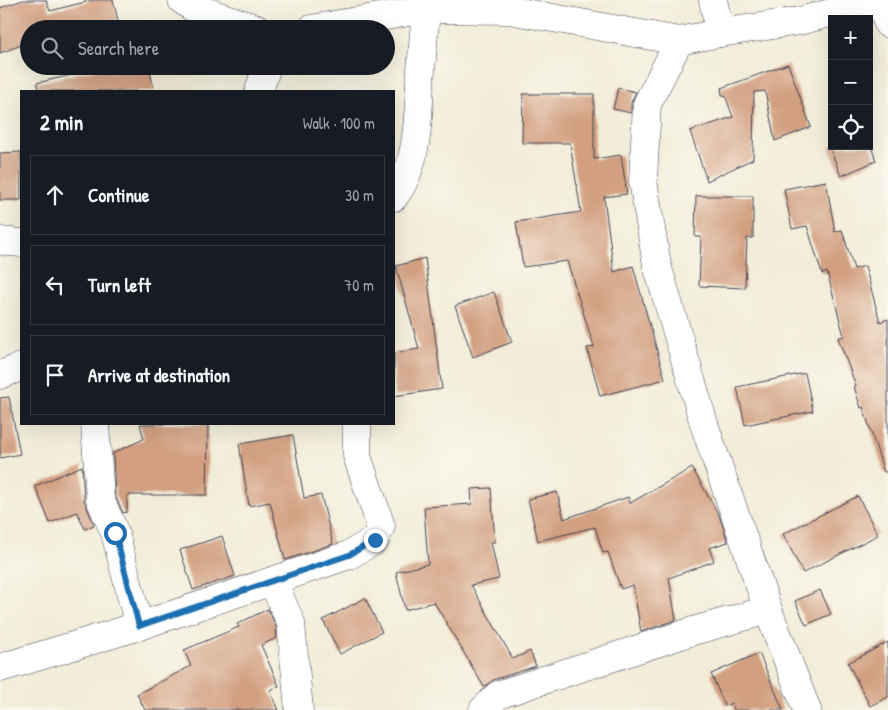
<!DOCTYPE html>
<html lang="en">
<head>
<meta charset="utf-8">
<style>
  body { margin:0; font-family:"Patrick Hand",sans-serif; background:#20242c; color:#f1f3f6 }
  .controls { position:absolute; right:15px; top:15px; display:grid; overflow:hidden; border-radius:0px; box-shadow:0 5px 20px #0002 }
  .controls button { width:45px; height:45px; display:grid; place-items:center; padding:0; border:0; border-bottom:1px solid #363941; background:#171b24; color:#f1f3f6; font:25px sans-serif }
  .stop { position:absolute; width:15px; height:15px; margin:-11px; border:4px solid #1f6fb2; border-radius:50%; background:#fff }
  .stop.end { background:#1f6fb2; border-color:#fff; box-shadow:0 1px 5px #0008 }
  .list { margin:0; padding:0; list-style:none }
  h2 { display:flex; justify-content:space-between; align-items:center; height:65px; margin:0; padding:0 20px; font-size:21px }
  h2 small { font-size:16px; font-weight:400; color:#9ea1a6 }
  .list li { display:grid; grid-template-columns:32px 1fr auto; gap:15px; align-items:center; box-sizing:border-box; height:80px; margin:0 10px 10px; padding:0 10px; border:1px solid #363941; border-radius:0px }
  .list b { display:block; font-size:19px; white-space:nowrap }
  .list em { font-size:16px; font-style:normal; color:#9ea1a6 }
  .icon { flex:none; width:28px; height:28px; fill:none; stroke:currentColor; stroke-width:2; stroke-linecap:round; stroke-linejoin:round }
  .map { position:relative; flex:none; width:888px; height:710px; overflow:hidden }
  .search { position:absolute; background:#171b24; box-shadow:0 5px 20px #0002; left:20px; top:20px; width:375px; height:55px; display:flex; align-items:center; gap:12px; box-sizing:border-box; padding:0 18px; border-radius:28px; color:#9ea1a6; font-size:19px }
  .panel { position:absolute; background:#171b24; box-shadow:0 5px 20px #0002; left:20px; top:90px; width:375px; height:335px; border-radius:0px }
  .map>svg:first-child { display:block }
</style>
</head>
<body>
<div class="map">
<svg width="888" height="710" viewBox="0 0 888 710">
  <rect width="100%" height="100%" fill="#fbf7ec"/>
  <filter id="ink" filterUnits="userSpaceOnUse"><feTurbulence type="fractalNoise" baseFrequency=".02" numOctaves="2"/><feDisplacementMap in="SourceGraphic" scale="10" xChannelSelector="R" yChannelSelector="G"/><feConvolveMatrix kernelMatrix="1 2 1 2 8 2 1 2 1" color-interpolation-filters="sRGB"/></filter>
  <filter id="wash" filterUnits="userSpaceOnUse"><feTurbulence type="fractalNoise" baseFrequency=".0096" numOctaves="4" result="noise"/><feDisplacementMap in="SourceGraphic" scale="20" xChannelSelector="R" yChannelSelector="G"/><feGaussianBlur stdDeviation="1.12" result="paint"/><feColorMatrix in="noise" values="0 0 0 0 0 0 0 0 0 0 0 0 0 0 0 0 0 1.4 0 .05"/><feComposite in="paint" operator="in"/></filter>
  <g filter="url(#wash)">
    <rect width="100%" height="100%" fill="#f2edd8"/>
    <g id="blocks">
      <g fill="#d29f80">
        <polygon points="23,0 46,0 50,11 93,0 113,0 120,29 29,29 29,42 0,53 0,8"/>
        <polygon points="788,64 811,127 775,141 765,91 754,92 753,159 707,181 690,131 733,117 725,95 722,95 721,88"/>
        <polygon points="110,66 149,66 154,91 38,91 37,83"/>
        <polygon points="618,88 636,92 631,103 631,113 613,109"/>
        <polygon points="523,94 594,94 594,159 621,155 627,194 604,197 614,272 633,266 665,379 600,396 587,348 594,347 567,261 523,267 516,222 581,212 570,143 522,143"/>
        <polygon points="829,146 871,146 876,161 841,176"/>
        <polygon points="21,152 21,200 0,200 0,153"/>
        <polygon points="826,181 835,232 842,230 854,269 865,266 880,322 888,319 888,472 884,472 863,407 861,408 854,387 856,386 838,338 844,336 827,272 822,274 807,226 792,229 784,189"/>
        <polygon points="696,196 753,196 753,238 747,238 745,288 699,286 701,237 695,237"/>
        <polygon points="425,258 442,389 394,396 394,353 419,349 396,266"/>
        <polygon points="494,292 512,342 473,357 455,306"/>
        <polygon points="805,373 813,411 745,425 737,387"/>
        <polygon points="9,397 20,454 0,458 0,398"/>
        <polygon points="140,424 208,424 207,495 127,495 127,512 123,513 115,495 113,453 144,439"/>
        <polygon points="293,435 304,498 321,495 333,544 285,560 270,502 249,506 239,444"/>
        <polygon points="82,466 84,500 94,525 85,529 77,512 50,523 35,486"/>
        <polygon points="692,468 719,515 728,542 709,548 714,561 669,578 676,620 641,632 633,585 621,589 608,552 603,553 595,527 538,541 528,499 557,492 564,519 628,497 630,503"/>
        <polygon points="491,488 495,542 491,542 499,579 471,585 513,659 530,651 536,666 493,680 484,687 434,602 405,610 396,572 428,564 424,507 472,504 471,489"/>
        <polygon points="858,496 878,535 803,573 783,534"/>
        <polygon points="222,536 235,576 193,590 180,550"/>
        <polygon points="820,590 831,614 806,625 795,601"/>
        <polygon points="365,598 382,632 340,654 323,620"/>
        <polygon points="268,609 276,627 277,638 261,645 279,686 270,690 279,710 145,710 137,694 191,666 184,650 239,627 237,624"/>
        <polygon points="888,642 888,697 870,706 848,663"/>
        <polygon points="759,653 783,710 734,710 732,703 725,706 711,674"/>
      </g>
    </g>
  </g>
  <g filter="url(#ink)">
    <use href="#blocks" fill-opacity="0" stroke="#414053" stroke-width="1"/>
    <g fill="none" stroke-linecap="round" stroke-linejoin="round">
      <g stroke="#414053" stroke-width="29">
        <g id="minor">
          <polyline points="182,0 192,7 258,29"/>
          <polyline points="713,0 720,33"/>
          <polyline points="881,0 888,24"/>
          <polyline points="311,29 426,9 509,10 679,41 720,33 799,21 882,0"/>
          <polyline points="679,41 647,104 643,181 657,265 705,427 768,610 807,710"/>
          <polyline points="259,91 267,66"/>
          <path d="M394,197C418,166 418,120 420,82C422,58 424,33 426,9"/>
          <polyline points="0,241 21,243"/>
          <polyline points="0,375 21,367"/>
          <polyline points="95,424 100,499 115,533 139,626"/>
          <polyline points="273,582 291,623 299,710"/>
          <polyline points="0,668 139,626 349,555 375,540 381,526 357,456 357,424"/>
          <polyline points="483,710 498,695 693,631 768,610"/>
        </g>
      </g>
      <use href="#minor" stroke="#fff" stroke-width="28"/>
    </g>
  </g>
  <g fill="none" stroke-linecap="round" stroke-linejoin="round" filter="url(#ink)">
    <polyline stroke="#1f6fb2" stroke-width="6" points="115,533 139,626 349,555 375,540"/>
  </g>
</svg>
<div class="controls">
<button>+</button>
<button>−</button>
<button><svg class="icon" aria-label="locate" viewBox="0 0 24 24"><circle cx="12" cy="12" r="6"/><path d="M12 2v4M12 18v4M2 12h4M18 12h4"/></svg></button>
</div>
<div class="stop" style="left:115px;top:533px"></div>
<div class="stop end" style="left:375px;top:540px"></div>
<div class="search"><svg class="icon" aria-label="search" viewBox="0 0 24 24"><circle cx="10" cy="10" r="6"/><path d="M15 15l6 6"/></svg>Search here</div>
<section class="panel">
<h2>2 min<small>Walk · 100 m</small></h2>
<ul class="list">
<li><svg class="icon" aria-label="ahead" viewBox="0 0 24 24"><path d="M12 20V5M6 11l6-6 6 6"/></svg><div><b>Continue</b></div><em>30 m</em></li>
<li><svg class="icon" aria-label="left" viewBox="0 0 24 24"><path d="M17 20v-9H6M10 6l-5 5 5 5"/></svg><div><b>Turn left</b></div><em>70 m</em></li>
<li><svg class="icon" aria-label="arrive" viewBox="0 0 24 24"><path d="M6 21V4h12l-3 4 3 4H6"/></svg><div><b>Arrive at destination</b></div></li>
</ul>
</section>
</div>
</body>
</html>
